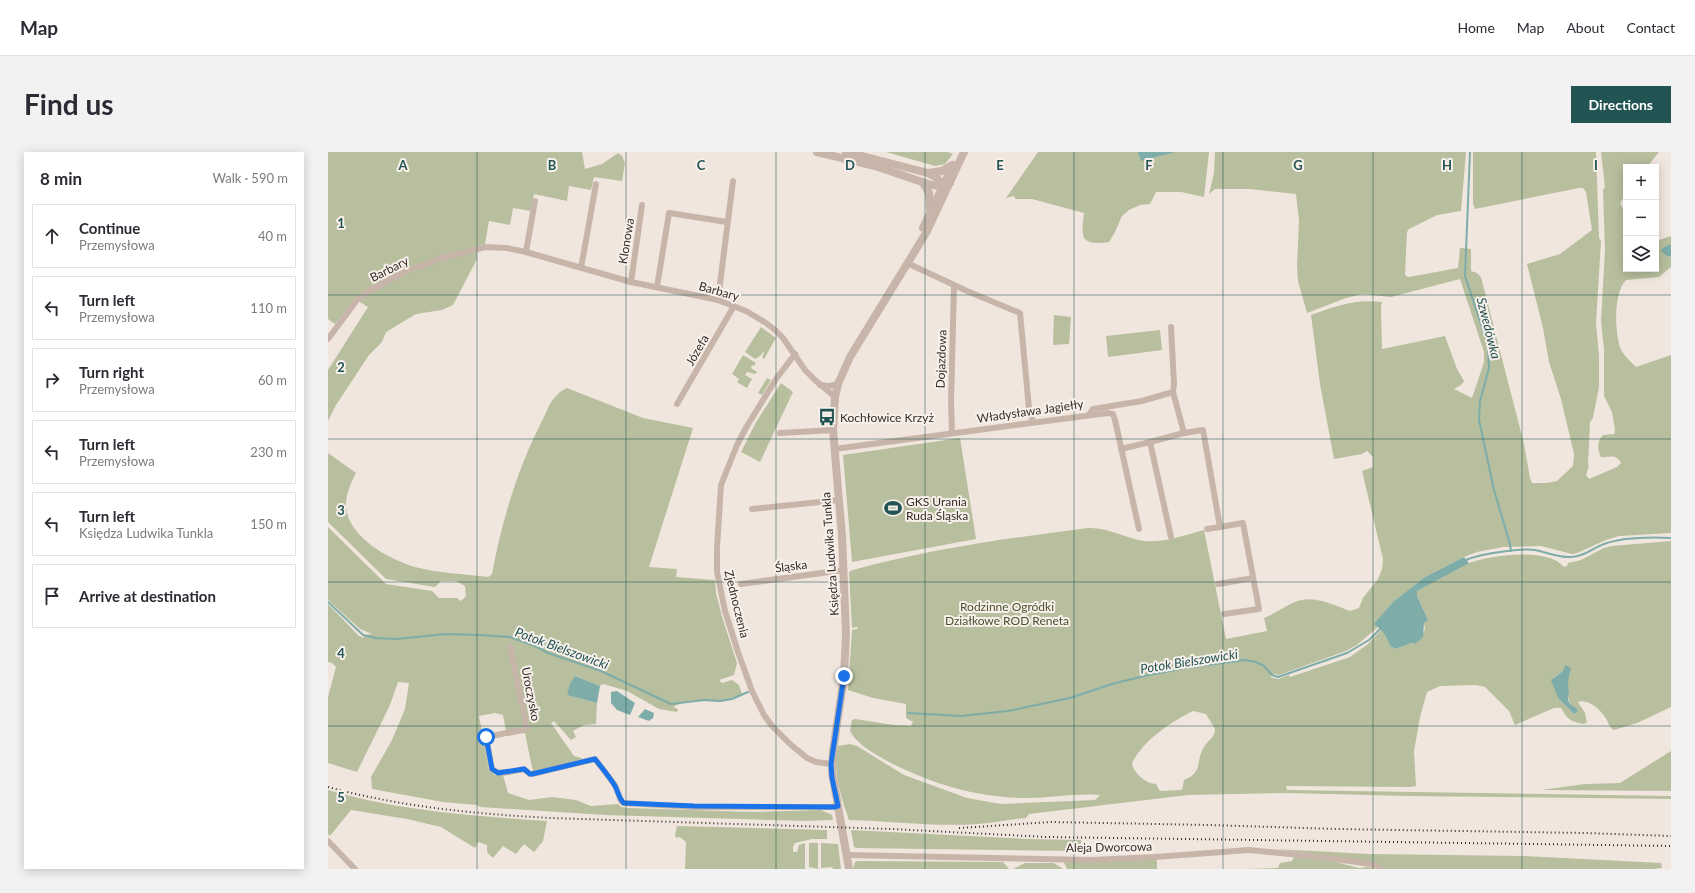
<!DOCTYPE html>
<html lang="en">
<head>
<meta charset="utf-8">
<style>
  body { margin:0; font-family:Lato,sans-serif; background:#f2f2f3; color:#2b2b33 }
  .controls { position:absolute; right:12px; top:12px; display:grid; overflow:hidden; border-radius:0px; box-shadow:0 2px 10px #0003 }
  .controls button { width:36px; height:36px; display:grid; place-items:center; padding:0; border:0; border-bottom:1px solid #e1e1e2; background:#fff; color:#2b2b33; font:20px sans-serif }
  .stop { position:absolute; width:12px; height:12px; margin:-9px; border:3px solid #1a73e8; border-radius:50%; background:#fff }
  .stop.end { background:#1a73e8; border-color:#fff; box-shadow:0 1px 4px #0008 }
  .list { margin:0; padding:0; list-style:none }
  h2 { display:flex; justify-content:space-between; align-items:center; height:52px; margin:0; padding:0 16px; font-size:17px }
  h2 small { font-size:13px; font-weight:400; color:#7c7c81 }
  .list li { display:grid; grid-template-columns:26px 1fr auto; gap:12px; align-items:center; box-sizing:border-box; height:64px; margin:0 8px 8px; padding:0 8px; border:1px solid #e1e1e2; border-radius:0px }
  .list b { display:block; font-size:15px; white-space:nowrap }
  .list p { margin:0; font-size:13px; white-space:nowrap; color:#7c7c81 }
  .list em { font-size:13px; font-style:normal; color:#7c7c81 }
  .icon { flex:none; width:22px; height:22px; fill:none; stroke:currentColor; stroke-width:2; stroke-linecap:round; stroke-linejoin:round }
  .map { position:relative; flex:none; width:1343px; height:717px; overflow:hidden; border-radius:0px }
  header { display:flex; align-items:center; gap:24px; box-sizing:border-box; height:56px; padding:0 20px; background:#fff; border-bottom:1px solid #e1e1e2 }
  header strong { font-size:19px }
  nav { display:flex; gap:22px; margin-inline-start:auto; font-size:14px }
  .intro { display:flex; align-items:center; justify-content:space-between; box-sizing:border-box; height:96px; padding:0 24px }
  h1 { margin:0; font-size:28px }
  .button { padding:10px 18px; border-radius:0px; background:#225453; color:#fff; font-size:14px; font-weight:700 }
  main { display:flex; gap:24px; padding:0 24px }
  aside { flex:1; background:#fff; border-radius:0px; box-shadow:0 2px 10px #0003 }
  .map>svg:first-child { display:block }
</style>
</head>
<body>
<header>
<strong>Map</strong>
<nav><a>Home</a><a>Map</a><a>About</a><a>Contact</a></nav>
</header>
<div class="intro"><h1>Find us</h1><a class="button">Directions</a></div>
<main>
<aside>
<h2>8 min<small>Walk · 590 m</small></h2>
<ul class="list">
<li><svg class="icon" aria-label="ahead" viewBox="0 0 24 24"><path d="M12 20V5M6 11l6-6 6 6"/></svg><div><b>Continue</b><p>Przemysłowa</p></div><em>40 m</em></li>
<li><svg class="icon" aria-label="left" viewBox="0 0 24 24"><path d="M17 20v-9H6M10 6l-5 5 5 5"/></svg><div><b>Turn left</b><p>Przemysłowa</p></div><em>110 m</em></li>
<li><svg class="icon" aria-label="right" viewBox="0 0 24 24"><path d="M7 20v-9h11M14 6l5 5-5 5"/></svg><div><b>Turn right</b><p>Przemysłowa</p></div><em>60 m</em></li>
<li><svg class="icon" aria-label="left" viewBox="0 0 24 24"><path d="M17 20v-9H6M10 6l-5 5 5 5"/></svg><div><b>Turn left</b><p>Przemysłowa</p></div><em>230 m</em></li>
<li><svg class="icon" aria-label="left" viewBox="0 0 24 24"><path d="M17 20v-9H6M10 6l-5 5 5 5"/></svg><div><b>Turn left</b><p>Księdza Ludwika Tunkla</p></div><em>150 m</em></li>
<li><svg class="icon" aria-label="arrive" viewBox="0 0 24 24"><path d="M6 21V4h12l-3 4 3 4H6"/></svg><div><b>Arrive at destination</b></div></li>
</ul>
</aside>
<div class="map">
<svg width="1343" height="717" viewBox="0 0 1343 717">
  <rect width="100%" height="100%" fill="#f1e6de"/>
  <g fill="#b7bf9e" fill-rule="evenodd">
    <polygon points="0,0 254,0 257,17 274,12 290,1 294,4 297,11 294,29 266,25 263,38 241,34 239,49 206,42 203,59 185,56 182,73 161,69 157,92 149,94 149,107 125,153 114,158 88,162 58,180 54,190 41,203 8,253 0,269 0,218 40,155 27,147 7,172 0,167"/>
    <polygon points="558,0 620,0 625,2 617,12 607,14"/>
    <path d="M710,0H881L876,45L853,40H828L822,52L812,53L801,58L794,64L787,80L781,90C752,94 753,86 756,61L704,47H688L685,44L678,46Z"/>
    <path d="M887,0H1138L1133,59L1109,63L1081,77L1079,80L1077,122L1078,124L1081,125L1130,116L1132,96L1143,97V119L1149,121L1153,125L1196,292L1202,326L1204,331H1219L1229,329L1245,314L1246,302L1233,247L1221,210L1215,176L1199,112L1232,102L1264,78L1258,40L1255,36H1251L1147,57L1145,52V0H1268L1271,86L1273,89L1268,171L1271,204V235L1265,266L1262,270L1260,313L1261,314L1258,323L1261,327L1289,315L1293,311C1288,301 1281,306 1273,305C1269,297 1269,289 1275,283L1286,282L1287,278L1284,260L1276,244V198L1273,169L1277,98L1275,38L1277,35L1273,0H1331L1319,15H1298V41L1292,51L1298,63V117H1328V89L1343,84V93L1340,94L1339,105L1343,104V115L1331,125L1298,128C1285,142 1287,179 1292,195C1295,203 1302,209 1308,215L1343,203V381L1291,384L1278,388L1249,401L1244,402L1213,394L1175,395L1149,400L1136,405L1097,425L1066,449L1047,472L1050,475L1029,493L1018,499L951,523L946,522L942,525L950,527L961,523L962,525L1022,505L1040,492L1054,477L1059,484L1062,494L1067,497L1084,491L1087,492L1097,478L1096,471L1100,468L1089,444V439C1106,430 1123,418 1141,411C1162,403 1221,395 1236,415L1239,414L1240,411L1253,408L1276,396L1284,394L1343,389V555L1309,571L1286,578C1280,574 1281,571 1277,565C1272,557 1259,546 1250,550L1257,561L1259,570L1256,572C1243,570 1240,568 1233,556H1226L1187,573L1181,559L1157,535L1148,533L1112,534L1099,540L1092,565L1086,599L1088,634L1082,635L958,634L959,638L1343,644V647L1080,644L960,641L906,642L860,643L701,662L698,666C682,667 666,671 650,672C607,675 563,669 521,668C513,645 504,619 510,594L522,592L529,594L576,623L639,646L673,652L767,648L772,643C748,641 723,646 699,646C652,646 607,633 565,612C550,604 530,594 522,579L524,568L527,567L566,573L583,574L585,570L578,566V552L545,546L520,538L524,478L530,477L529,475L524,476L521,420L525,418C602,397 681,386 760,376C780,375 797,386 816,389C836,391 857,383 876,378L898,487L939,479L936,466C948,461 957,454 967,450C984,442 1006,453 1022,459L1031,456L1035,446L1050,427L1054,417L1055,407L1034,319L1045,315V305L1039,299L1034,302L1006,307L992,232L983,163C1008,154 1027,147 1054,150L1053,155L1054,197L1117,184L1129,217L1136,229L1133,233L1126,237L1144,246L1156,210V200L1132,127L1063,145L1034,142L1018,146L979,161L970,129L969,114L971,69L968,42L922,37H887L881,42L886,21ZM1235,519L1242,520C1240,528 1238,534 1241,542L1240,545L1243,554L1248,556L1250,558L1249,561L1246,562L1230,546L1225,526ZM865,559L878,562L887,577C887,586 880,588 876,595C867,609 876,620 856,628L854,638L832,639L828,632C819,632 805,621 804,611C816,588 841,571 865,559Z"/>
    <polygon points="726,163 743,165 741,192 725,193"/>
    <polygon points="433,175 448,186 436,207 434,205 436,201 435,200 432,204 427,207 417,200"/>
    <polygon points="832,178 834,198 780,205 778,184"/>
    <polygon points="415,203 428,211 426,214 424,213 423,216 429,220 427,222 419,220 417,223 424,227 419,236 409,230 411,227 404,222"/>
    <polygon points="439,226 443,228 434,243 430,241"/>
    <polygon points="453,231 465,240 432,310 413,300 427,272"/>
    <path d="M239,236L315,266L365,276L321,415L349,417L348,425L387,428L388,441L395,468L409,511L406,523L391,528L394,531L404,528L411,533L414,542C407,545 400,548 392,549C375,550 361,546 345,555L350,557L349,560L331,557L299,539L275,532L272,534L247,524L239,543L269,551L268,572L256,573L245,579L248,585L243,588L226,569L223,571L246,604L254,606V609L205,620L197,581L179,584L175,563L167,561L151,564L161,618L167,623H175L180,641L201,648L224,645L248,648L263,654L290,652L293,655L300,656L426,660L493,658L504,663L505,668L478,669L277,663L152,655L149,653L115,650L44,637L43,625L64,588L77,557L81,531L70,530L62,553L29,620L0,611V545L8,515L4,511L0,510V452L31,484L36,486L35,483L44,482L32,477L0,448V375L58,432L104,439L111,446H129L133,449L138,444L137,434L128,429H113L107,435L58,427L0,370V301L28,321C23,330 19,340 18,350C16,383 60,407 87,415C110,421 136,422 160,425L164,422C174,368 190,315 215,267C219,259 222,249 229,243C231,240 235,238 239,236Z"/>
    <polygon points="632,286 648,387 524,410 515,303"/>
    <polygon points="1343,599 1343,639 1213,638 1257,632 1292,631"/>
    <path d="M0,638C71,659 146,664 219,669L215,689L206,700L196,692L188,702L175,694L165,706L159,700V693L150,690L147,696L113,675L79,667L23,658L2,684L0,682Z"/>
    <polygon points="349,674 499,678 499,687 484,687 467,691 465,695 465,700 469,700 471,693 477,691 477,717 357,717 358,690 352,685 348,686 347,683"/>
    <polygon points="523,678 700,687 753,688 753,699 529,696 526,695"/>
    <polygon points="481,691 490,691 490,717 481,715"/>
    <polygon points="493,691 510,692 513,717 505,717 504,715 493,716"/>
    <polygon points="947,697 1041,702 1196,704 1333,711 1334,716 1325,717 1057,717 1053,714 1002,704"/>
    <polygon points="827,705 829,710 829,717 739,717 735,708"/>
    <polygon points="966,705 1004,709 1031,716 1039,715 1049,717 917,717 950,716 952,711 964,709"/>
    <polygon points="529,709 675,710 681,717 525,717 527,710"/>
    <polygon points="697,711 726,711 735,717 685,717"/>
  </g>
  <g fill="#7eaca9">
    <polygon points="810,0 847,0 813,9"/>
    <polygon points="1340,93 1343,93 1343,104 1340,105 1333,99 1335,96"/>
    <path d="M1136,405L1141,411L1089,439V444L1100,468L1096,471L1095,485L1087,492L1084,491L1067,497L1062,494C1058,482 1056,480 1046,472L1066,449L1097,425Z"/>
    <path d="M1237,513L1243,516C1241,525 1239,531 1241,541C1241,544 1239,546 1241,550C1243,555 1247,554 1250,558L1249,561L1246,562L1230,546L1223,528L1235,519Z"/>
    <polygon points="247,524 272,534 269,551 239,543 242,532"/>
    <polygon points="289,539 307,551 302,563 289,558 283,551 283,540"/>
    <polygon points="317,557 326,561 325,566 321,569 310,565"/>
  </g>
  <g fill="none" stroke-linecap="round" stroke-linejoin="round">
    <g stroke="#7eaca9" stroke-width="2">
      <polyline points="1142,0 1137,124 1160,193 1161,216 1152,249 1151,268 1166,338 1182,392 1183,399"/>
      <path d="M1138,408C1151,402 1192,396 1207,398C1218,400 1231,406 1243,405C1256,405 1265,396 1276,392C1296,385 1322,385 1343,386"/>
      <polyline points="0,450 35,483 48,486 68,487 118,482 151,483 182,485 207,494 220,501 273,519 343,552 376,548 392,549 404,547 420,540"/>
      <polyline points="580,561 633,564 680,559 742,546 784,532 816,524 857,516 917,508 928,510 936,514 944,523 950,525 1019,501 1041,488 1054,475"/>
    </g>
    <g stroke="#c8b5aa" stroke-width="6">
      <polyline points="198,100 207,49"/>
      <polyline points="579,111 639,139 692,161 701,257 705,270"/>
      <polyline points="253,116 268,32"/>
      <polyline points="303,130 314,53"/>
      <polyline points="329,135 341,61 399,70"/>
      <polyline points="390,148 405,29"/>
      <polyline points="0,187 29,148 41,139 81,118 114,106 157,95 179,96 198,100 303,130 390,148 418,159 438,171 447,178 455,186 477,218 487,228 507,245"/>
      <polyline points="467,202 448,227 419,274 409,293 393,333 389,396 389,420 397,459 410,500 424,539 436,563 444,574 462,592 479,606 488,610 503,612"/>
      <polyline points="492,233 501,234 510,232"/>
      <polyline points="845,240 856,281 875,278 892,375 915,371 931,457 896,462"/>
      <polyline points="349,252 406,154"/>
      <polyline points="761,263 765,257 814,249 845,240 846,232 843,175"/>
      <polyline points="452,281 505,278"/>
      <polyline points="624,281 623,250 626,134"/>
      <polyline points="506,297 780,261 785,262 787,268 811,377"/>
      <polyline points="793,297 822,290"/>
      <polyline points="424,357 511,348"/>
      <polyline points="879,377 892,375"/>
      <polyline points="843,385 822,290 856,281"/>
      <polyline points="413,432 516,418"/>
      <polyline points="890,432 925,426"/>
      <path d="M182,494L199,577L158,585L164,617C172,624 186,619 196,617L202,622H204L267,607L287,633L293,649L295,651L366,655H501L510,654"/>
      <polyline points="0,689 27,717"/>
      <polyline points="519,703 764,708 827,705 921,698 1001,706 1042,712 1049,714 1053,717"/>
    </g>
    <g stroke="#c8b5aa" stroke-width="8">
      <polyline points="489,0 547,14 603,33 614,34 622,31"/>
      <polyline points="518,0 600,21 609,26 615,36"/>
      <polyline points="600,21 614,19 624,13"/>
      <polyline points="595,31 601,41 602,56"/>
      <polyline points="595,76 625,13"/>
      <polyline points="521,717 504,620 505,599 516,524 518,482 514,384 505,278 507,245 510,232 522,205 598,81 636,0"/>
    </g>
    <g stroke="#362c29" stroke-width="2" stroke-dasharray="1 3" stroke-linecap="butt">
      <path d="M0,635C73,655 148,662 223,666L563,677L719,685L1343,694"/>
      <polyline points="631,676 724,670 880,673 1008,677 1257,681 1343,684"/>
    </g>
  </g>
  <g fill="none" stroke-linecap="round" stroke-linejoin="round">
    <path stroke="#1a73e8" stroke-width="5" d="M158,585L164,617L170,621L196,617L202,622H204L267,607C274,616 281,624 287,634C290,639 291,647 296,651L366,654L506,655L510,654L504,626L503,612L516,524"/>
  </g>
  <path fill="none" stroke="#225453" stroke-width="1" stroke-opacity="0.55" d="M149,0V717M298,0V717M448,0V717M597,0V717M746,0V717M895,0V717M1045,0V717M1194,0V717M0,143H1343M0,287H1343M0,430H1343M0,574H1343"/>
  <defs>
    <g id="bus-bare" transform="scale(1.38)"><path d="M-5-6H5V4H4V6H2V4H-2V6H-4V4H-5ZM-3.5-4V0h7V-4ZM-3.5 1.2v1.5H-2V1.2ZM2 1.2v1.5H3.5V1.2Z" fill="#225453" stroke="#f8f0ea" stroke-width="2.5" paint-order="stroke"/></g>
    <g id="stadium-bare" transform="scale(1.38)"><path d="M0-5a6.5 5 0 1 0 0 10a6.5 5 0 1 0 0-10ZM-3.5-1.8h7v3.6h-7Z" fill="#225453" stroke="#f8f0ea" stroke-width="2.5" paint-order="stroke"/></g>
  </defs>
  <g fill-rule="evenodd">
    <use href="#bus-bare" x="499" y="265"/>
    <use href="#stadium-bare" x="565" y="356"/>
  </g>
  <g text-anchor="middle" dominant-baseline="central" stroke-width="4" stroke-linejoin="round" paint-order="stroke">
    <g font-size="12" fill="#362c29" stroke="#f8f0ea">
      <text transform="translate(298 89) rotate(-81)">Klonowa</text>
      <text transform="translate(61 117) rotate(-27)">Barbary</text>
      <text transform="translate(391 139) rotate(16)">Barbary</text>
      <text transform="translate(369 198) rotate(-60)">Józefa</text>
      <text transform="translate(613 207) rotate(-88)">Dojazdowa</text>
      <text transform="translate(702 259) rotate(-8)">Władysława Jagiełły</text>
      <text transform="translate(502 402) rotate(-94)">Księdza Ludwika Tunkla</text>
      <text transform="translate(463 414) rotate(-7)">Śląska</text>
      <text transform="translate(409 452) rotate(76)">Zjednoczenia</text>
      <text transform="translate(203 542) rotate(79)">Uroczysko</text>
      <text transform="translate(781 695) rotate(-1)">Aleja Dworcowa</text>
    </g>
    <g font-size="12" fill="#362c29" stroke="#f8f0ea" text-anchor="start">
      <text x="512" y="265">Kochłowice Krzyż</text>
      <text x="578" y="349">GKS Urania<tspan x="578" dy="14">Ruda Śląska</tspan></text>
    </g>
    <g font-size="12" fill="#49522f" stroke="#f8f0ea">
      <text x="679" y="454">Rodzinne Ogródki<tspan x="679" dy="14">Działkowe ROD Reneta</tspan></text>
    </g>
    <g font-size="13" font-style="italic" fill="#225453" stroke="#f8f0ea">
      <text transform="translate(1161 176) rotate(76)">Szwedówka</text>
      <text transform="translate(234 496) rotate(20)">Potok Bielszowicki</text>
      <text transform="translate(861 509) rotate(-9)">Potok Bielszowicki</text>
    </g>
  </g>
  <g font-size="13" text-anchor="middle" font-weight="bold" fill="#225453" stroke="#f8f0ea" stroke-width="4" stroke-linejoin="round" paint-order="stroke">
    <text x="75" y="18">A</text>
    <text x="224" y="18">B</text>
    <text x="373" y="18">C</text>
    <text x="522" y="18">D</text>
    <text x="672" y="18">E</text>
    <text x="821" y="18">F</text>
    <text x="970" y="18">G</text>
    <text x="1119" y="18">H</text>
    <text x="1268" y="18">I</text>
    <text x="13" y="76">1</text>
    <text x="13" y="220">2</text>
    <text x="13" y="363">3</text>
    <text x="13" y="506">4</text>
    <text x="13" y="650">5</text>
  </g>
</svg>
<div class="controls">
<button>+</button>
<button>−</button>
<button><svg class="icon" aria-label="layers" viewBox="0 0 24 24"><path d="M12 4l9 5-9 5-9-5zM3 14l9 5 9-5"/></svg></button>
</div>
<div class="stop" style="left:158px;top:585px"></div>
<div class="stop end" style="left:516px;top:524px"></div>
</div>
</main>
</body>
</html>
